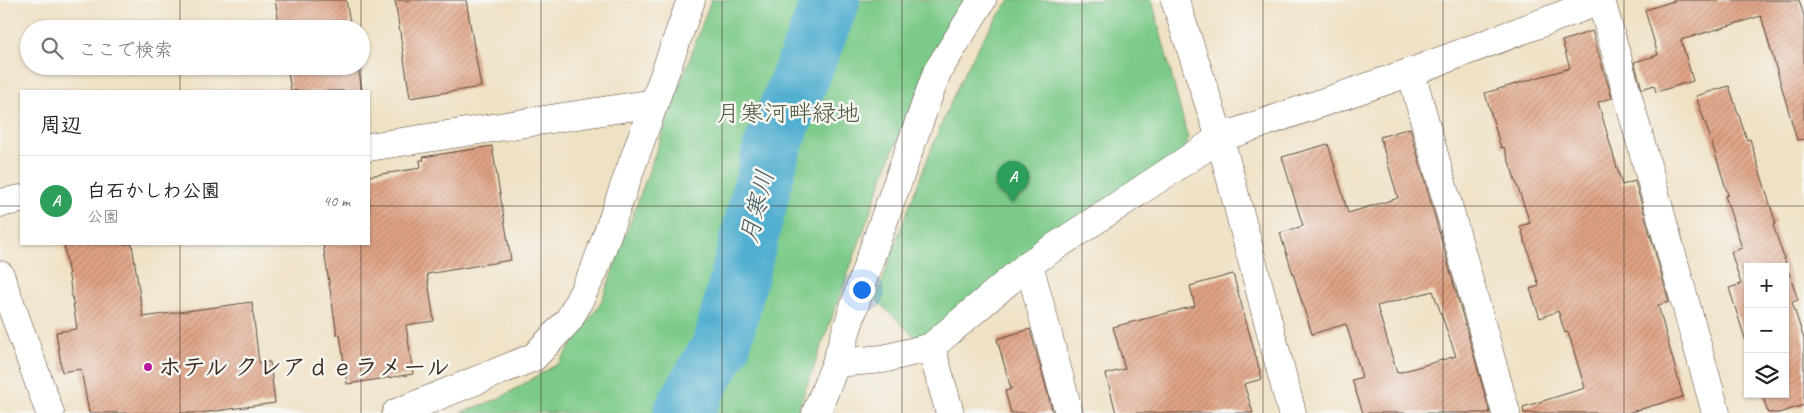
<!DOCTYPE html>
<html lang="ja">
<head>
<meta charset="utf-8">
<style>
  body { margin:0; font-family:Caveat,"Klee One",sans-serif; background:#f6f6f6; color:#202124 }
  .controls { position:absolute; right:15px; bottom:15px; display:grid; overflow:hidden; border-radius:0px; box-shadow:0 1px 4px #0004 }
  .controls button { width:45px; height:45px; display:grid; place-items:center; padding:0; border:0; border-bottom:1px solid #e0e0e0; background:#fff; color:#202124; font:25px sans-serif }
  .you { position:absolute; left:861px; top:289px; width:18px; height:18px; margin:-12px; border:4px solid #fff; border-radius:50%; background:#1a73e8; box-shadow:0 0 0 8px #1a73e833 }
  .badge { display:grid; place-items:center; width:32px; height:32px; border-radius:50%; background:#1a73e8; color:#fff; font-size:16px; font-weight:700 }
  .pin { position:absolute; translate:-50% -41px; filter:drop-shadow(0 1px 2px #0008) }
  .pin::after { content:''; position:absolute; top:26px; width:18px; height:15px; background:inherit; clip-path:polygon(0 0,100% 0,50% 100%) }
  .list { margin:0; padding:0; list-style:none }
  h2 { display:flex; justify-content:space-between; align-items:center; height:65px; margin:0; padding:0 20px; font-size:21px }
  h2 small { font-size:16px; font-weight:400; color:#757577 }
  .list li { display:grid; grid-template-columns:32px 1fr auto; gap:15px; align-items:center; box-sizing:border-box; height:90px; padding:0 20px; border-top:1px solid #e0e0e0 }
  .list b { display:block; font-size:19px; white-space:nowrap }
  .list p { margin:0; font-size:16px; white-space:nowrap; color:#757577 }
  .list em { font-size:16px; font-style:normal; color:#757577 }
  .icon { flex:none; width:28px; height:28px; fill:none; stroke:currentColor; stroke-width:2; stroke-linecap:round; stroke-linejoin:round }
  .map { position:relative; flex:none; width:1804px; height:413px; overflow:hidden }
  .search { position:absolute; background:#fff; box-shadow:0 1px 4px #0004; left:20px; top:20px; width:350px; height:55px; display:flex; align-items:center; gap:12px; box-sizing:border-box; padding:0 18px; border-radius:28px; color:#757577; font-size:19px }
  .panel { position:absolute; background:#fff; box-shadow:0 1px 4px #0004; left:20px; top:90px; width:350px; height:155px; border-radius:0px }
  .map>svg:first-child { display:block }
</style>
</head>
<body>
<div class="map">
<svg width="1804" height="413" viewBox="0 0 1804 413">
  <defs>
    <pattern id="building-hatch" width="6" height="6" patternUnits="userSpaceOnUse" patternTransform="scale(1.25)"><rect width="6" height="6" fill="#e0a385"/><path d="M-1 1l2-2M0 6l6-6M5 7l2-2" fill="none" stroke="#b7856c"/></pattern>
  </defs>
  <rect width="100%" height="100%" fill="#f6f6f2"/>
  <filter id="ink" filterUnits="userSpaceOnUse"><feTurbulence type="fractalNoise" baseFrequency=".02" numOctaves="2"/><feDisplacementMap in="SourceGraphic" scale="10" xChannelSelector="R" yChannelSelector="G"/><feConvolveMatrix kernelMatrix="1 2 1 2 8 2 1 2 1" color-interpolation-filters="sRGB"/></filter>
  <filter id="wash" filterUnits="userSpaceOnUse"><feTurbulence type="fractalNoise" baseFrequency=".0096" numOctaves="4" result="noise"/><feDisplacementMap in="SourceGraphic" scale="20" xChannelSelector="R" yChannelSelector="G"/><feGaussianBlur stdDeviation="1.12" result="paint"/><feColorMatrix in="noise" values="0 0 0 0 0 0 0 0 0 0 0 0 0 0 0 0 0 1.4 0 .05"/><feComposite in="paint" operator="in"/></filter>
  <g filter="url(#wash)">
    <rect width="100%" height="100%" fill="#efe1c4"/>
    <g fill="#7cca89" stroke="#5c7a54">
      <polygon points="711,0 970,0 929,67 893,150 797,413 460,413 498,399 559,363 601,303"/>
      <path d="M1010,0H1152L1188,139L1185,152L918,340L876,300C890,255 907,212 924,168C947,109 970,50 1010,0Z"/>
    </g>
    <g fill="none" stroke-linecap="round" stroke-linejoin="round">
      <polyline stroke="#51afd0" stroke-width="58" points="682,413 722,344 772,148 831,0"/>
    </g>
    <g id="blocks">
      <g fill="url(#building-hatch)" fill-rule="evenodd">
        <polygon points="275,0 346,0 351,29 280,29"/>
        <polygon points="395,0 466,0 481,87 410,98"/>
        <polygon points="1677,0 1799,0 1804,16 1804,139 1797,140 1761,16 1681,40 1693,81 1656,92 1654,85 1642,89 1634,62 1658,55 1645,10"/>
        <polygon points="1592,31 1612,98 1598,102 1622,185 1635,181 1669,302 1658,305 1683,397 1627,413 1524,413 1523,407 1585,388 1568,332 1565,333 1558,311 1540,318 1530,289 1539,286 1520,226 1530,223 1504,147 1501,148 1485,93 1570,68 1562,41"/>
        <polygon points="287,66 358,66 362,91 291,91"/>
        <polygon points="1729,86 1747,140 1750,139 1776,224 1773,225 1798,300 1792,302 1804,339 1804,405 1779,413 1768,413 1762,394 1785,394 1785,267 1748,267 1748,348 1729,288 1741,284 1731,252 1742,248 1725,196 1728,195 1711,140 1696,96"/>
        <path d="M1410,128L1490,413H1363L1352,380L1362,377L1346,324L1312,334L1280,233L1303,226L1282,157L1328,144L1348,213L1398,198L1380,137ZM1433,291L1456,356L1397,373L1377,306Z"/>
        <polygon points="492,146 511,260 427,274 434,321 406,325 413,374 347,384 340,335 337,335 323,244 369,244 369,176 421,168 420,160 424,160 423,157"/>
        <polygon points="64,244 132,244 143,317 252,302 259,363 270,362 275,403 201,413 89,413 81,369 62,372 56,332 77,329"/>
        <polygon points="1233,274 1262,379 1244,384 1253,413 1116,413 1106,374 1125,369 1113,327 1195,306 1190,286"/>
        <polygon points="1030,329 1053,413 1011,413 1005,391 1011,389 997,339"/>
      </g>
    </g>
  </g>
  <g filter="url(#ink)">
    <use href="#blocks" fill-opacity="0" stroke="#564537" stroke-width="1"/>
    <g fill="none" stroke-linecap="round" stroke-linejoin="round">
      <g stroke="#564537" stroke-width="29">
        <g id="street">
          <polyline points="1175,0 1220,138 1292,413"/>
          <polyline points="1601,0 1716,413"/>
          <polyline points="1411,72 1506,413"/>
          <polyline points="369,147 655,103"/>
          <polyline points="0,203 21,199"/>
          <polyline points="1029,264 1069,413"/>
          <polyline points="0,275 50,413"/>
          <polyline points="931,347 950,413"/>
          <polyline points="836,363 883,359 931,347 1029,264 1220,138 1411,72 1602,0"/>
          <polyline points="396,413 534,357 569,320 594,271 691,0"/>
          <polyline points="816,413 836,363 865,273 937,72 982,0"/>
        </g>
      </g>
      <use href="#street" stroke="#fff" stroke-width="28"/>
    </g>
  </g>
  <path fill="none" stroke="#3b2a1e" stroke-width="1" stroke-opacity="0.55" d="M180,0V29M361,0V29M541,0V413M722,0V413M902,0V413M1082,0V413M1263,0V413M1443,0V413M1624,0V413M180,66V91M361,66V91M0,206H21M369,206H1804M180,244V413M361,244V413"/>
  <circle fill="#b5179e" stroke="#f6f6f2" stroke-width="2" cx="148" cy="367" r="5"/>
  <g text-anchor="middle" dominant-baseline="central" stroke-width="5" stroke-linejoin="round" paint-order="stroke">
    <g font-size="24" fill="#4e5a3e" stroke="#f6f6f2">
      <text x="788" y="113">月寒河畔緑地</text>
    </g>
    <g font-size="24" font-weight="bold" fill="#3b2a1e" stroke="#f6f6f2" text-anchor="start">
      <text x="158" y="367">ホテル クレアｄｅラメール</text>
    </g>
    <g font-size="25" font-style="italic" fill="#43595c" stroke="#f6f6f2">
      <text transform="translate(757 207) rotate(-76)">月寒川</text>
    </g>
  </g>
</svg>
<div class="controls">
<button>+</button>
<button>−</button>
<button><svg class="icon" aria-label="layers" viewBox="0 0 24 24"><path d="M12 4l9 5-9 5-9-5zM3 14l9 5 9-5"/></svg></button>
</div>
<div class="you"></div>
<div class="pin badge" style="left:1013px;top:202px;background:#2e9e5b">A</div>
<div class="search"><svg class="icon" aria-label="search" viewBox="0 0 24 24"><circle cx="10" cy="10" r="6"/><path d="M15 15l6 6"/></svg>ここで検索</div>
<section class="panel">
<h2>周辺<small></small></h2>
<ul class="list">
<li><span class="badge" style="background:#2e9e5b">A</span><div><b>白石かしわ公園</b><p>公園</p></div><em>40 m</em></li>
</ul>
</section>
</div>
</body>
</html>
